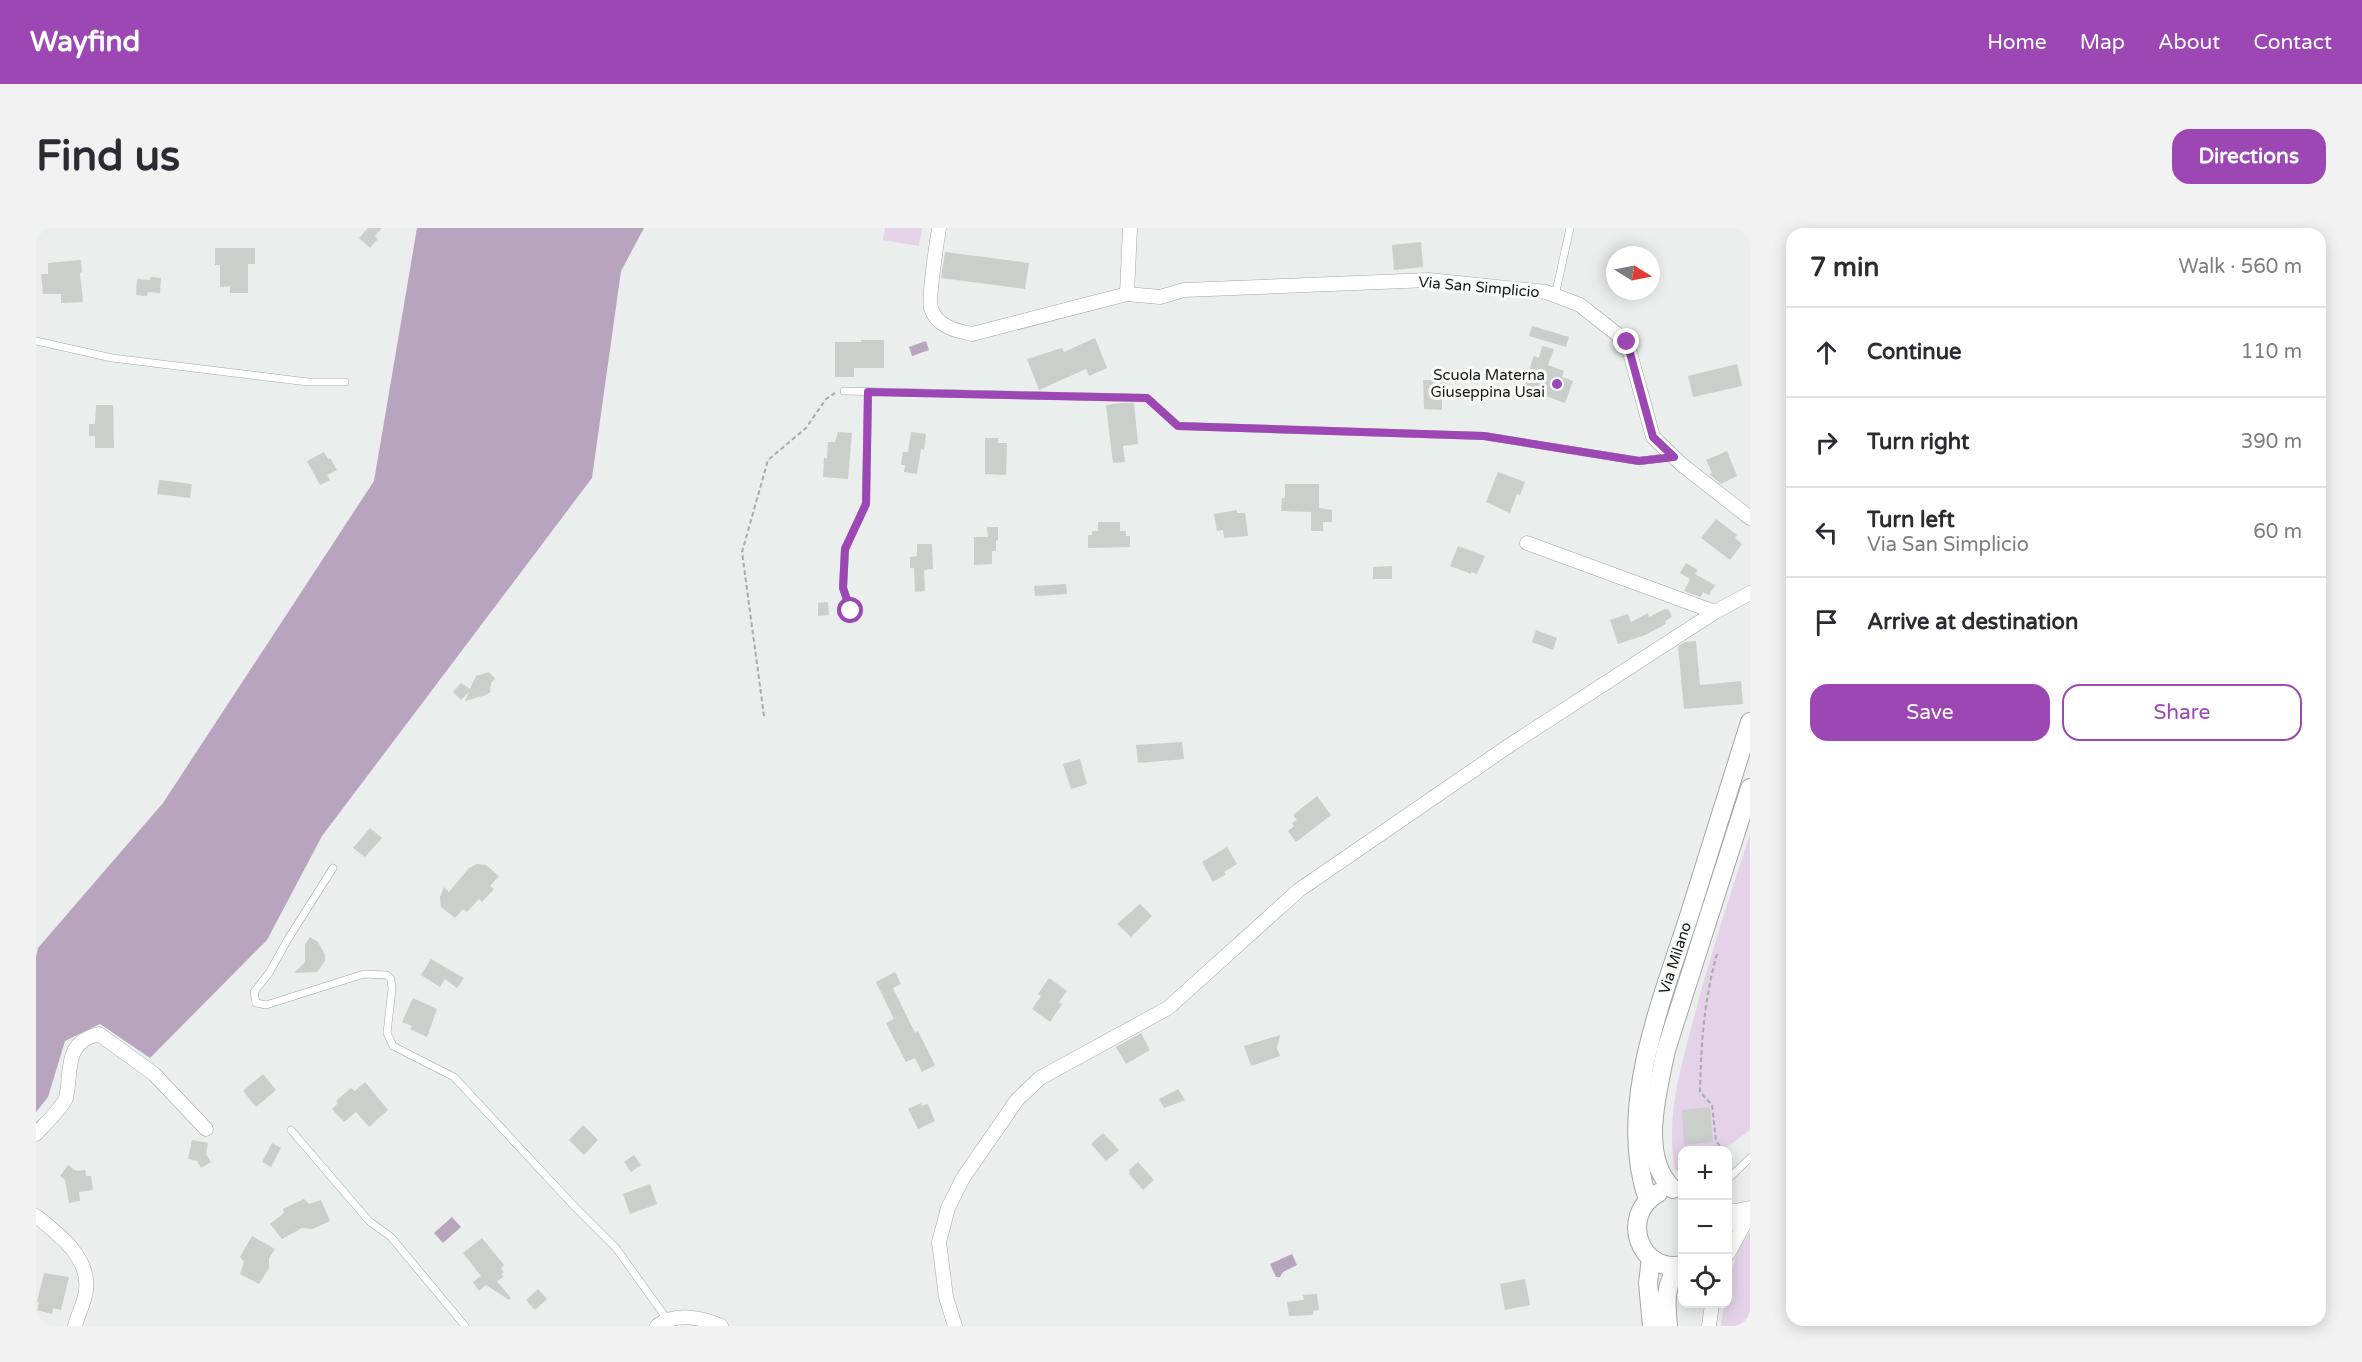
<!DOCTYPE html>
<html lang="en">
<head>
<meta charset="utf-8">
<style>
  body { margin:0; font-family:"Varela Round",sans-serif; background:#f2f2f3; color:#2b2b33 }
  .controls { position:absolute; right:18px; bottom:18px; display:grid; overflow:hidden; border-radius:12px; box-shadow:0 3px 15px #0003 }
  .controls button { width:54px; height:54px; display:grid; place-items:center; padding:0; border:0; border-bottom:2px solid #e1e1e2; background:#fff; color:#2b2b33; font:30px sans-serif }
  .compass { position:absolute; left:1570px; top:18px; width:54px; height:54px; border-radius:50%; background:#fff; box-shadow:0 3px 15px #0003; rotate:100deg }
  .stop { position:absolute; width:18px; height:18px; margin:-14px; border:4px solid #9d47b4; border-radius:50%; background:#fff }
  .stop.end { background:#9d47b4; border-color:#fff; box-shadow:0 2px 6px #0008 }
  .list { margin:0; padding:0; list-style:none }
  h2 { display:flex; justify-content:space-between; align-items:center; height:78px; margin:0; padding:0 24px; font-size:26px }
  h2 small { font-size:20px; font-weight:400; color:#7c7c81 }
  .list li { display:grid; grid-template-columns:39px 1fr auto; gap:18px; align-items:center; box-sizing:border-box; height:90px; padding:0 24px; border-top:2px solid #e1e1e2 }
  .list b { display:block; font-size:22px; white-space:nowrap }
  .list p { margin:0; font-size:20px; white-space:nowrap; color:#7c7c81 }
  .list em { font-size:20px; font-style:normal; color:#7c7c81 }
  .actions { display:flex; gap:12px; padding:18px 24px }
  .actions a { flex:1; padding:14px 0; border:2px solid #9d47b4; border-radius:18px; text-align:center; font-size:21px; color:#9d47b4 }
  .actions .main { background:#9d47b4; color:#fff }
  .icon { flex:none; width:33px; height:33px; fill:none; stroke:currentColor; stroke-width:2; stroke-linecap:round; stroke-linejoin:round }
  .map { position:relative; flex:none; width:1714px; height:1098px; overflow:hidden; border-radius:18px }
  header { display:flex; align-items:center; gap:36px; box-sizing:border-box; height:84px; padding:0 30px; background:#9d47b4; color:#fff }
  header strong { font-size:28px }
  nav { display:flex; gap:33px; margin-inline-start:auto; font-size:21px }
  .intro { display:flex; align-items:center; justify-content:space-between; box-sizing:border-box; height:144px; padding:0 36px }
  h1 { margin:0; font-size:42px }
  .button { padding:15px 27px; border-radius:18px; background:#9d47b4; color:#fff; font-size:21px; font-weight:700 }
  main { display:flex; gap:36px; padding:0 36px }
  aside { flex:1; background:#fff; border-radius:18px; box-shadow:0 3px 15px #0003 }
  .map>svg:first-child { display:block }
</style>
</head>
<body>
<header>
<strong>Wayfind</strong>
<nav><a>Home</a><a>Map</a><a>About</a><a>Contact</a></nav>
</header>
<div class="intro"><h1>Find us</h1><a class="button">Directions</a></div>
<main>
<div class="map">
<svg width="1714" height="1098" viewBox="0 0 1714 1098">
  <rect width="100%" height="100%" fill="#eaeeec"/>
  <g fill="#e4d3e8">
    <polygon points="849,0 886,0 883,18 847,12"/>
    <path d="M1714,606V902L1687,922H1646V946L1639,941C1629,888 1645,840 1658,789C1674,728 1694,667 1714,606Z"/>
    <path d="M1714,1003V1098H1685L1688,1076H1692C1692,1050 1698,1024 1714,1003Z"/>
  </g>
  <polygon fill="#b8a4be" points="381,0 608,0 585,43 556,250 286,608 231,712 114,830 64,796 29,813 12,869 0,884 0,729 2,720 127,575 338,253"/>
  <g fill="#b7a4bd">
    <polygon points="890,113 893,122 876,128 873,119"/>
    <polygon points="416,989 425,999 407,1015 398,1005"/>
    <polygon points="1256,1026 1261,1037 1247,1044 1244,1049 1240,1049 1234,1036"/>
  </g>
  <g fill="#cacfcc">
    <polygon points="332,0 346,0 339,8 342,11 334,20 323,10"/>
    <polygon points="1385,14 1387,39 1358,42 1356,17"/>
    <polygon points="179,20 219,20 219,36 212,36 212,65 194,65 194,58 184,59 184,37 179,37"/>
    <polygon points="909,24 993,35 989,61 905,50"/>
    <polygon points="45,32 46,44 44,45 47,74 25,75 25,66 7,66 5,46 12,46 12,35"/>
    <polygon points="114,49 125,50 124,65 112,64 111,68 100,67 101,51 114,52"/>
    <polygon points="1496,98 1533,109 1530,119 1493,108"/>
    <polygon points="1059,110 1071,140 1053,148 1050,141 1003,162 991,131 1026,120 1028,124"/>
    <polygon points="825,112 848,112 848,140 818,140 818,149 799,149 799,114 825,114"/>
    <polygon points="1506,118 1518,121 1512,137 1528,143 1526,149 1537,153 1529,175 1507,167 1506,172 1492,167 1493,163 1486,161 1498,128 1503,130"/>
    <polygon points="1701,136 1706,158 1657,169 1652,148"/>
    <polygon points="1387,152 1411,152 1411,168 1406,168 1406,182 1388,181"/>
    <polygon points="1085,175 1098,175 1102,216 1087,218 1089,234 1077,235 1070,177"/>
    <polygon points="60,177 77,177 78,220 59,220 59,208 53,208 53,196 59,196"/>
    <polygon points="802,204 816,205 812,251 787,249 788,230 791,230 792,214 799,214"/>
    <polygon points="875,204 890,206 888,222 885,221 881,246 868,244 869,237 865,237 867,224 872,224"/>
    <polygon points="949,210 962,210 962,215 971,215 970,247 949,246"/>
    <polygon points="1691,223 1701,248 1685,256 1673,246 1676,245 1670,232"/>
    <polygon points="288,224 292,231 294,230 301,242 291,247 294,252 284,257 271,233"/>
    <polygon points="1462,244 1489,254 1484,267 1481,266 1474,285 1450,274"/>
    <polygon points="123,252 156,256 154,270 121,266"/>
    <polygon points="1249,256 1283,256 1283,280 1296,282 1296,294 1287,294 1287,303 1275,303 1275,284 1245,283 1246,270 1249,270"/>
    <polygon points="1201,282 1201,285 1209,285 1212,308 1188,310 1187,302 1181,303 1178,286"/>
    <polygon points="1680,291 1701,307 1699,310 1706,316 1694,332 1665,310"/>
    <polygon points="1062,294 1084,294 1084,303 1090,303 1090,308 1094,308 1094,319 1052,320 1052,307 1056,307 1056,303 1062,303"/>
    <polygon points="951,299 962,299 962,312 960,313 960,323 956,323 956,336 938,337 938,309 952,309"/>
    <polygon points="881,316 896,316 897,341 888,342 889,363 879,364 878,340 874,340 874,329 881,328"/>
    <polygon points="1422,318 1449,328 1441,346 1435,344 1435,346 1414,338"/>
    <polygon points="1650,335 1662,342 1659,346 1679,357 1673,367 1667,364 1665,369 1648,363 1654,351 1644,345"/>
    <polygon points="1356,338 1356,351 1337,351 1337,339"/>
    <polygon points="1030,356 1031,366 999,368 998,358"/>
    <polygon points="792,374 793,387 782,388 782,375"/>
    <polygon points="1629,381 1633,382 1636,389 1629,393 1630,396 1609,407 1582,416 1574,392 1592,386 1595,394 1612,385 1613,389"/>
    <polygon points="1500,402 1521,410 1517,422 1496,414"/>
    <polygon points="1660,413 1664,457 1705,453 1707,476 1648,481 1642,418 1649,414"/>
    <polygon points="453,444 459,451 455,455 454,464 450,467 429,473 433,464 425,472 417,464 425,455 434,461 440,448"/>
    <polygon points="1146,514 1148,531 1102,535 1100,517"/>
    <polygon points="1044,531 1051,556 1035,561 1027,536"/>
    <polygon points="1281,568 1295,587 1260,614 1252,603 1258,598 1256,595 1261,592 1257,587"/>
    <polygon points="334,600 346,610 329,629 317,620"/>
    <polygon points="1191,619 1201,636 1188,644 1190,646 1177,654 1166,634"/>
    <polygon points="441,636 450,637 463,648 454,658 458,661 446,674 443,671 431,684 427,681 419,690 405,679 404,669 408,659 413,664 433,640"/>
    <polygon points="1104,676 1116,688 1095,709 1081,696"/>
    <polygon points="274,709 282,714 289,727 289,733 281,744 258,745 269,734 269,716"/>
    <polygon points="395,731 428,750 421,760 409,751 404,759 385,747"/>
    <polygon points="859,744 865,756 857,760 879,805 882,803 899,837 886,844 879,830 870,834 850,795 858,791 840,754"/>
    <polygon points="1013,750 1031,763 1023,774 1026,776 1014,794 996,781 1005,768 1002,766"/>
    <polygon points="377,770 401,781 391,809 374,801 376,798 366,794"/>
    <polygon points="1105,805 1114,822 1090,836 1080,819"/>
    <polygon points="1244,807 1241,820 1244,828 1215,838 1208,818"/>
    <polygon points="227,846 240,862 220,879 207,863"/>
    <polygon points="329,854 352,882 333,899 320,884 308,894 296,881 302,875 300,873 315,860 319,863"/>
    <polygon points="1142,861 1149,872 1128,880 1123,871"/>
    <polygon points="885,875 886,878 892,876 899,893 882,901 872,881"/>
    <polygon points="1674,879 1677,914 1648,917 1646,882"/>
    <polygon points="547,897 562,912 548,927 533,912"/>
    <polygon points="1067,905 1083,922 1070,933 1055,916"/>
    <polygon points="156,912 172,915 170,926 175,934 165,940 161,933 152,931"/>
    <polygon points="236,915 245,920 235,939 226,934"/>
    <polygon points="598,927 605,937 595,944 588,934"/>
    <polygon points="1102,934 1118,952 1107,962 1093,946 1094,944 1093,942"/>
    <polygon points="32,937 40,943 49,942 50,948 55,948 57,962 43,964 44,973 33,975 29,952 24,948"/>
    <polygon points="614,956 621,976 594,986 587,966"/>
    <polygon points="268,971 273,976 285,972 294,993 276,1001 266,1000 246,1011 234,996 248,985 247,981"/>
    <polygon points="216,1008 239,1021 233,1030 233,1040 223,1056 204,1046 208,1034 204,1029"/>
    <polygon points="446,1010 468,1037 465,1040 468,1044 465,1046 468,1049 461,1053 475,1070 473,1072 450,1057 443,1063 437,1054 445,1048 427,1025"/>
    <polygon points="8,1045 33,1049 25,1082 17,1080 16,1086 1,1082 3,1074 1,1074"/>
    <polygon points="1489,1051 1494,1077 1469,1082 1464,1056"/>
    <polygon points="502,1061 511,1071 499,1082 490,1072"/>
    <polygon points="1281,1066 1283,1082 1277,1083 1277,1087 1253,1088 1251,1074 1268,1072 1267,1067"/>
  </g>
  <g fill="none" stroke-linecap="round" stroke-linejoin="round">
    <g stroke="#a2a7a4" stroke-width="8">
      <g id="lane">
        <polyline points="1519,68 1534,0"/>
        <polyline points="0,113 76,130 272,154 309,154"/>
        <polyline points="808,163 1111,170 1142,198 1448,208 1603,233 1635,229"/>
        <polyline points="815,383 807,360 809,321 830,276 832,164"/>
        <polyline points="297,640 252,711 233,745 218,764 220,775 230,777 328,746 351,747 355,751 356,761 351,805 357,818 418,849 538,978 580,1020 631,1091"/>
        <polyline points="255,902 333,993 355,1009 429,1098"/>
        <polyline points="1692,951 1714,930"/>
      </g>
    </g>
    <g stroke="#a2a7a4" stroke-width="15">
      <g id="street">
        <path d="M903,0C901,13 892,71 895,80C900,98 920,103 936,106L1091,66L1124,69L1148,62L1393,52L1510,64L1544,77L1591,114L1617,209L1645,236L1714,290"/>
        <polyline points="1091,66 1094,0"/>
        <polyline points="1491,315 1679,384"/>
        <path d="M0,906C7,898 27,879 30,870C36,844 27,814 63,806L118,846L170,901"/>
        <polyline points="1692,982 1699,983 1714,980"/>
        <path d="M0,988C23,1006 54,1030 50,1062C49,1074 42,1086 39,1098"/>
        <polyline points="1692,997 1714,986"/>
        <polyline points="1692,1026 1713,987"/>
        <path d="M621,1098C639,1084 665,1089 685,1098"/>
        <polyline points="919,1098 910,1069 903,1014 912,980 927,950 981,872 1004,850 1132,780 1263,662 1474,517 1679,384 1714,365"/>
        <polyline points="1673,1098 1676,1076"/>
      </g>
    </g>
    <g stroke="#a2a7a4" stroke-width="20">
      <g id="secondary">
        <path d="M1637,961C1602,929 1622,862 1630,822L1714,560"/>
        <path d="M1622,965C1583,987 1603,1046 1646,1037"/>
        <path d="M1612,972C1580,880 1626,773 1654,685C1674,621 1694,558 1714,494"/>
        <polyline points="1615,1030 1612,1055 1616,1098"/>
        <path d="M1632,1098C1630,1074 1628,1057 1643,1038"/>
      </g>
    </g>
    <g stroke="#a6aaa8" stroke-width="2" stroke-dasharray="4.5 3" stroke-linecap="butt">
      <polyline points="728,488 706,324 732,232 770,200 790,171 799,165"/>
      <path d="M1681,726C1668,771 1665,817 1664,864L1676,877L1680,913L1687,922"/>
    </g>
    <use href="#lane" stroke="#fff" stroke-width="7"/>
    <use href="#street" stroke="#fff" stroke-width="14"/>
    <use href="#secondary" stroke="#fff" stroke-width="18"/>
  </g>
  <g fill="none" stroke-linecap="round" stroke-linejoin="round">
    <polyline stroke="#9d47b4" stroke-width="8" points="815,383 807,360 809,321 830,276 832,164 1111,170 1142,198 1448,208 1603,233 1638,229 1617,209 1591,114"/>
  </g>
  <circle fill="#9d47b4" stroke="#f7fcf9" stroke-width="2" cx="1521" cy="156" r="6"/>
  <g text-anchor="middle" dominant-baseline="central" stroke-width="6" stroke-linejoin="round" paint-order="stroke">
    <g font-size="15" fill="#141615" stroke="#f7fcf9">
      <text transform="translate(1443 59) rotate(5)">Via San Simplicio</text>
      <text transform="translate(1639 730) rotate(-72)">Via Milano</text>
    </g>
    <g font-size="15" fill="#141615" stroke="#f7fcf9" text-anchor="end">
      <text x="1509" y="147">Scuola Materna<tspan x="1509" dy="17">Giuseppina Usai</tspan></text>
    </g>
  </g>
</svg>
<div class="controls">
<button>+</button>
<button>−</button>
<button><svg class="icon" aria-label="locate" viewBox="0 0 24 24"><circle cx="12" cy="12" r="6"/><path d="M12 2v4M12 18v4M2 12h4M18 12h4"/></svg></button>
</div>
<svg class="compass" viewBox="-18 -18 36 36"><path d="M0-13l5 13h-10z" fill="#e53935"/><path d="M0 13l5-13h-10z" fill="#7c7c81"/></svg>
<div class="stop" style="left:815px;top:383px"></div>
<div class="stop end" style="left:1591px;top:114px"></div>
</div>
<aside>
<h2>7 min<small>Walk · 560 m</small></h2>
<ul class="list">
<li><svg class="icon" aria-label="ahead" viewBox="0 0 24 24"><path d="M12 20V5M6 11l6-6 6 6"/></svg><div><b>Continue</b></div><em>110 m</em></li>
<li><svg class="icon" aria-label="right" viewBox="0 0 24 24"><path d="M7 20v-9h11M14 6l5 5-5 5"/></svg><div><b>Turn right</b></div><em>390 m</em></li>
<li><svg class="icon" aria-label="left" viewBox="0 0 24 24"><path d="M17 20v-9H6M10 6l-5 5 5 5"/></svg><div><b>Turn left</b><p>Via San Simplicio</p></div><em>60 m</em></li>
<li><svg class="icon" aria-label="arrive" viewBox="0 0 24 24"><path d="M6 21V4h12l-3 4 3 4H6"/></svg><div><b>Arrive at destination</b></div></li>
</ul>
<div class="actions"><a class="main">Save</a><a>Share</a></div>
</aside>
</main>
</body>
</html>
